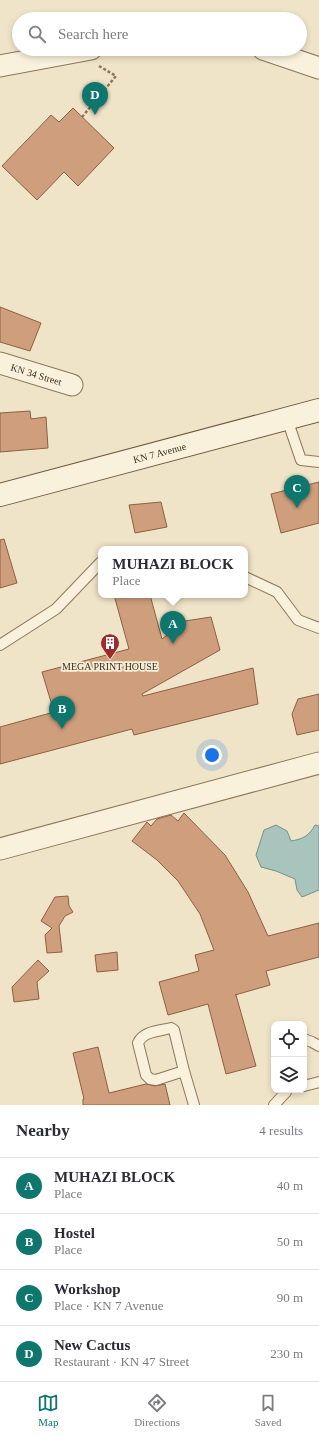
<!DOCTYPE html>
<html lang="en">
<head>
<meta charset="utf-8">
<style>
  body { margin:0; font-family:"Times New Roman",serif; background:#f2f2f3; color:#2b2b33 }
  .controls { position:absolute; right:12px; bottom:12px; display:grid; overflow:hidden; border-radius:8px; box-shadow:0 2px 6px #0003 }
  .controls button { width:36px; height:36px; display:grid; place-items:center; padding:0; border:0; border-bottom:1px solid #e1e1e2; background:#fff; color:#2b2b33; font:20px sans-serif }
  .you { position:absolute; left:212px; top:755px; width:14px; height:14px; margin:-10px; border:3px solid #fff; border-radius:50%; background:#1a73e8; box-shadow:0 0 0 6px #1a73e833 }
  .badge { display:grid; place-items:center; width:26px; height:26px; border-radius:50%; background:#0f766e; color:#fff; font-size:13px; font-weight:700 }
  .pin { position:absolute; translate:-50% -33px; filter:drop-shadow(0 1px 2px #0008) }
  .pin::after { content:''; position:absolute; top:21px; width:14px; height:12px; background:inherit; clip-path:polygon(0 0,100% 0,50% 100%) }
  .popup { position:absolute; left:98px; top:546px; width:150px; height:52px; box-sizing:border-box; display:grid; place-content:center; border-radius:8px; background:#fff; filter:drop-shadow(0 1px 3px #0005); font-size:13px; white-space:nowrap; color:#7c7c81 }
  .popup b { font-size:15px; color:#2b2b33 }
  .popup::after { content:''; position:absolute; left:50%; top:100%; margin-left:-8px; border:8px solid transparent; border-top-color:#fff }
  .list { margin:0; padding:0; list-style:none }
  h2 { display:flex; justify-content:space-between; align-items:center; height:52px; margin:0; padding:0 16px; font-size:17px }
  h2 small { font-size:13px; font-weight:400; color:#7c7c81 }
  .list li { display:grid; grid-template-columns:26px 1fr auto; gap:12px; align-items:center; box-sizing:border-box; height:56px; padding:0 16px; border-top:1px solid #e1e1e2 }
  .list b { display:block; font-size:15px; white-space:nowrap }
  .list p { margin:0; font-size:13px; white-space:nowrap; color:#7c7c81 }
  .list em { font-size:13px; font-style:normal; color:#7c7c81 }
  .icon { flex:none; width:22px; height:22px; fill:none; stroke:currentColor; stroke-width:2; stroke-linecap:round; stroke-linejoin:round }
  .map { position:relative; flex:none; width:319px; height:1105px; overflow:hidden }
  .search { position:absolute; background:#fff; box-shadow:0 2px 6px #0003; left:12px; right:12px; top:12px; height:44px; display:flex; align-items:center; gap:10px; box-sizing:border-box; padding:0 14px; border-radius:22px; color:#7c7c81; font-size:15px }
  .sheet { height:276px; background:#fff }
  nav { display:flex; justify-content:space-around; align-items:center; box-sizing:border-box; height:56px; border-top:1px solid #e1e1e2; background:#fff; font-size:11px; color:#7c7c81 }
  nav a { display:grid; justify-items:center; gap:2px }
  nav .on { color:#0f766e }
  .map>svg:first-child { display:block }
</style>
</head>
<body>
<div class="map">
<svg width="319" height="1105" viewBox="0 0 319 1105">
  <rect width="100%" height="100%" fill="#f0e4c8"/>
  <path fill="#a9c4bc" stroke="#6f938a" d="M276,825L287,831L291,841C303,839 309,836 315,825L319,826V890L302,897L297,890L295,879L276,871L261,867L256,855L264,830Z"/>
  <g fill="#cf9f7d" stroke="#8d5f41">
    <polygon points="73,108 114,148 78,186 64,172 37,200 2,166 51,115 59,122"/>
    <polygon points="0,307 41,323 30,351 0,342"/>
    <polygon points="30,411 31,419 46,417 48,448 0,452 0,413"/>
    <polygon points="319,482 319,523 281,533 271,494"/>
    <polygon points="161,502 167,527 135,533 129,505"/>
    <polygon points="4,539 17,583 0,588 0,540"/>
    <polygon points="114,595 150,595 162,639 185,621 211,617 220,650 142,694 143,696 253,668 258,704 134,735 132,729 0,764 0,727 54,712 42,672 129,649"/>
    <polygon points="319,694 319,730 297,735 292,714 298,699"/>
    <polygon points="184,813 225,855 248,892 268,936 319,923 319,957 266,971 270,985 235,995 236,995 256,1066 226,1074 208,1004 168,1015 159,982 199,971 195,955 214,950 200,914 178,881 157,860 132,841 147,822 151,826 157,819 171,815 178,821"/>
    <polygon points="68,896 69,906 73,912 65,916 59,926 62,952 47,953 45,935 52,928 41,921 55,897"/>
    <polygon points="117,952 118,970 97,972 95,955"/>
    <polygon points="38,960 49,971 37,982 39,999 14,1002 12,987"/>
    <polygon points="98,1047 109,1093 146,1084 155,1086 165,1084 170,1105 83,1105 83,1099 84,1099 73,1053"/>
  </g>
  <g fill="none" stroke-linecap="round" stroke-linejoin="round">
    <g stroke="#8d765c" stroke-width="12">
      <g id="lane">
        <polyline points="287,419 301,460 319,462"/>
        <polyline points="245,577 277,592 298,620 319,628"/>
        <polyline points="0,645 56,609 101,562"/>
        <polyline points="304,1039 312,1042 319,1046"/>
        <path d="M184,1071L156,1080L150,1079L146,1075L138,1043C143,1031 160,1031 171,1028L174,1030L184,1071L194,1105"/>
        <polyline points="304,1086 319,1082"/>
        <polyline points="274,1105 286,1092"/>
      </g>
    </g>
    <g stroke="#8d765c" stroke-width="23">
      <g id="street">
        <polyline points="263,49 319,68"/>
        <polyline points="0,66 91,49"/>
        <path id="s1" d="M0,363L72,385"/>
        <polyline points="0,849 319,763"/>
      </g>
    </g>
    <g stroke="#6f573f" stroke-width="24">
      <g id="secondary">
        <path id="s2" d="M0,495L319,410"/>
      </g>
    </g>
    <polyline stroke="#8d765c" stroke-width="2.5" stroke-dasharray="3 2" stroke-linecap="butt" points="82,117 116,76 99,66"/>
    <use href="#lane" stroke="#faf1dc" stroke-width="10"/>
    <use href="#street" stroke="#faf1dc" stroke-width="21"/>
    <use href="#secondary" stroke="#faf1dc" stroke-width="22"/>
  </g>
  <defs>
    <g id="building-pin" transform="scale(1)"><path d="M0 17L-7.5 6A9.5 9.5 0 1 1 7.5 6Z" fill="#9e2a2b" stroke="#f7eed8"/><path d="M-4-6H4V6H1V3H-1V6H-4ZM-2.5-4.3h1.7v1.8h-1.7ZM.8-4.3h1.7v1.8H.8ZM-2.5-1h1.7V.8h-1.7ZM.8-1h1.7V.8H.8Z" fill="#fff"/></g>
  </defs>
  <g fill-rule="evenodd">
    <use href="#building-pin" x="110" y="643"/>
  </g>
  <g text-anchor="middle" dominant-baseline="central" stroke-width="3.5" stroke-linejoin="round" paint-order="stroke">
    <g font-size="10" fill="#3d2e20" stroke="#f7eed8">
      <text stroke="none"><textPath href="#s1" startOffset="38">KN 34 Street</textPath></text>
      <text stroke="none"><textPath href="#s2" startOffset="165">KN 7 Avenue</textPath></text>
    </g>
    <g font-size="10" fill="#3d2e20" stroke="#f7eed8">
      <text x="110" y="666">MEGA PRINT HOUSE</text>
    </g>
  </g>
</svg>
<div class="controls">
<button><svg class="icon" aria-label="locate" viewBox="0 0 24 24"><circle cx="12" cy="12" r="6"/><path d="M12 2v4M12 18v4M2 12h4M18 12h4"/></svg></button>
<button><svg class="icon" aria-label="layers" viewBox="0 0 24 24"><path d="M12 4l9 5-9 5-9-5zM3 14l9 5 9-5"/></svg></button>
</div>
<div class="you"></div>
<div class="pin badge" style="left:173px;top:644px">A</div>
<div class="popup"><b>MUHAZI BLOCK</b>Place</div>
<div class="pin badge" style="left:62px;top:729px">B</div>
<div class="pin badge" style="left:297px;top:508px">C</div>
<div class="pin badge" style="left:95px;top:115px">D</div>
<div class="search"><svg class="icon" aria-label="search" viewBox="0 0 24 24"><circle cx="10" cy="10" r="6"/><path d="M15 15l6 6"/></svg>Search here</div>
</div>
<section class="sheet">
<h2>Nearby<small>4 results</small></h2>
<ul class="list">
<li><span class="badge">A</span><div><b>MUHAZI BLOCK</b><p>Place</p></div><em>40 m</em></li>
<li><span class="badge">B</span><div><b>Hostel</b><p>Place</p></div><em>50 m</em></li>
<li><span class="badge">C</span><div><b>Workshop</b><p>Place · KN 7 Avenue</p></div><em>90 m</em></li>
<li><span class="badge">D</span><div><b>New Cactus</b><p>Restaurant · KN 47 Street</p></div><em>230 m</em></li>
</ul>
</section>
<nav>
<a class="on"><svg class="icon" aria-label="map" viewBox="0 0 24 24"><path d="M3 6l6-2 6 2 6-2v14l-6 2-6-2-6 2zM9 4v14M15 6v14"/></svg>Map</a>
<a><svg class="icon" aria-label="directions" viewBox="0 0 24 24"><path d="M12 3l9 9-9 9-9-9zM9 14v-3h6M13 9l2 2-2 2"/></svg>Directions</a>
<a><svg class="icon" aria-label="saved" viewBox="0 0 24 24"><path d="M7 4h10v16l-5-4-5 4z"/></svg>Saved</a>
</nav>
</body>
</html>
